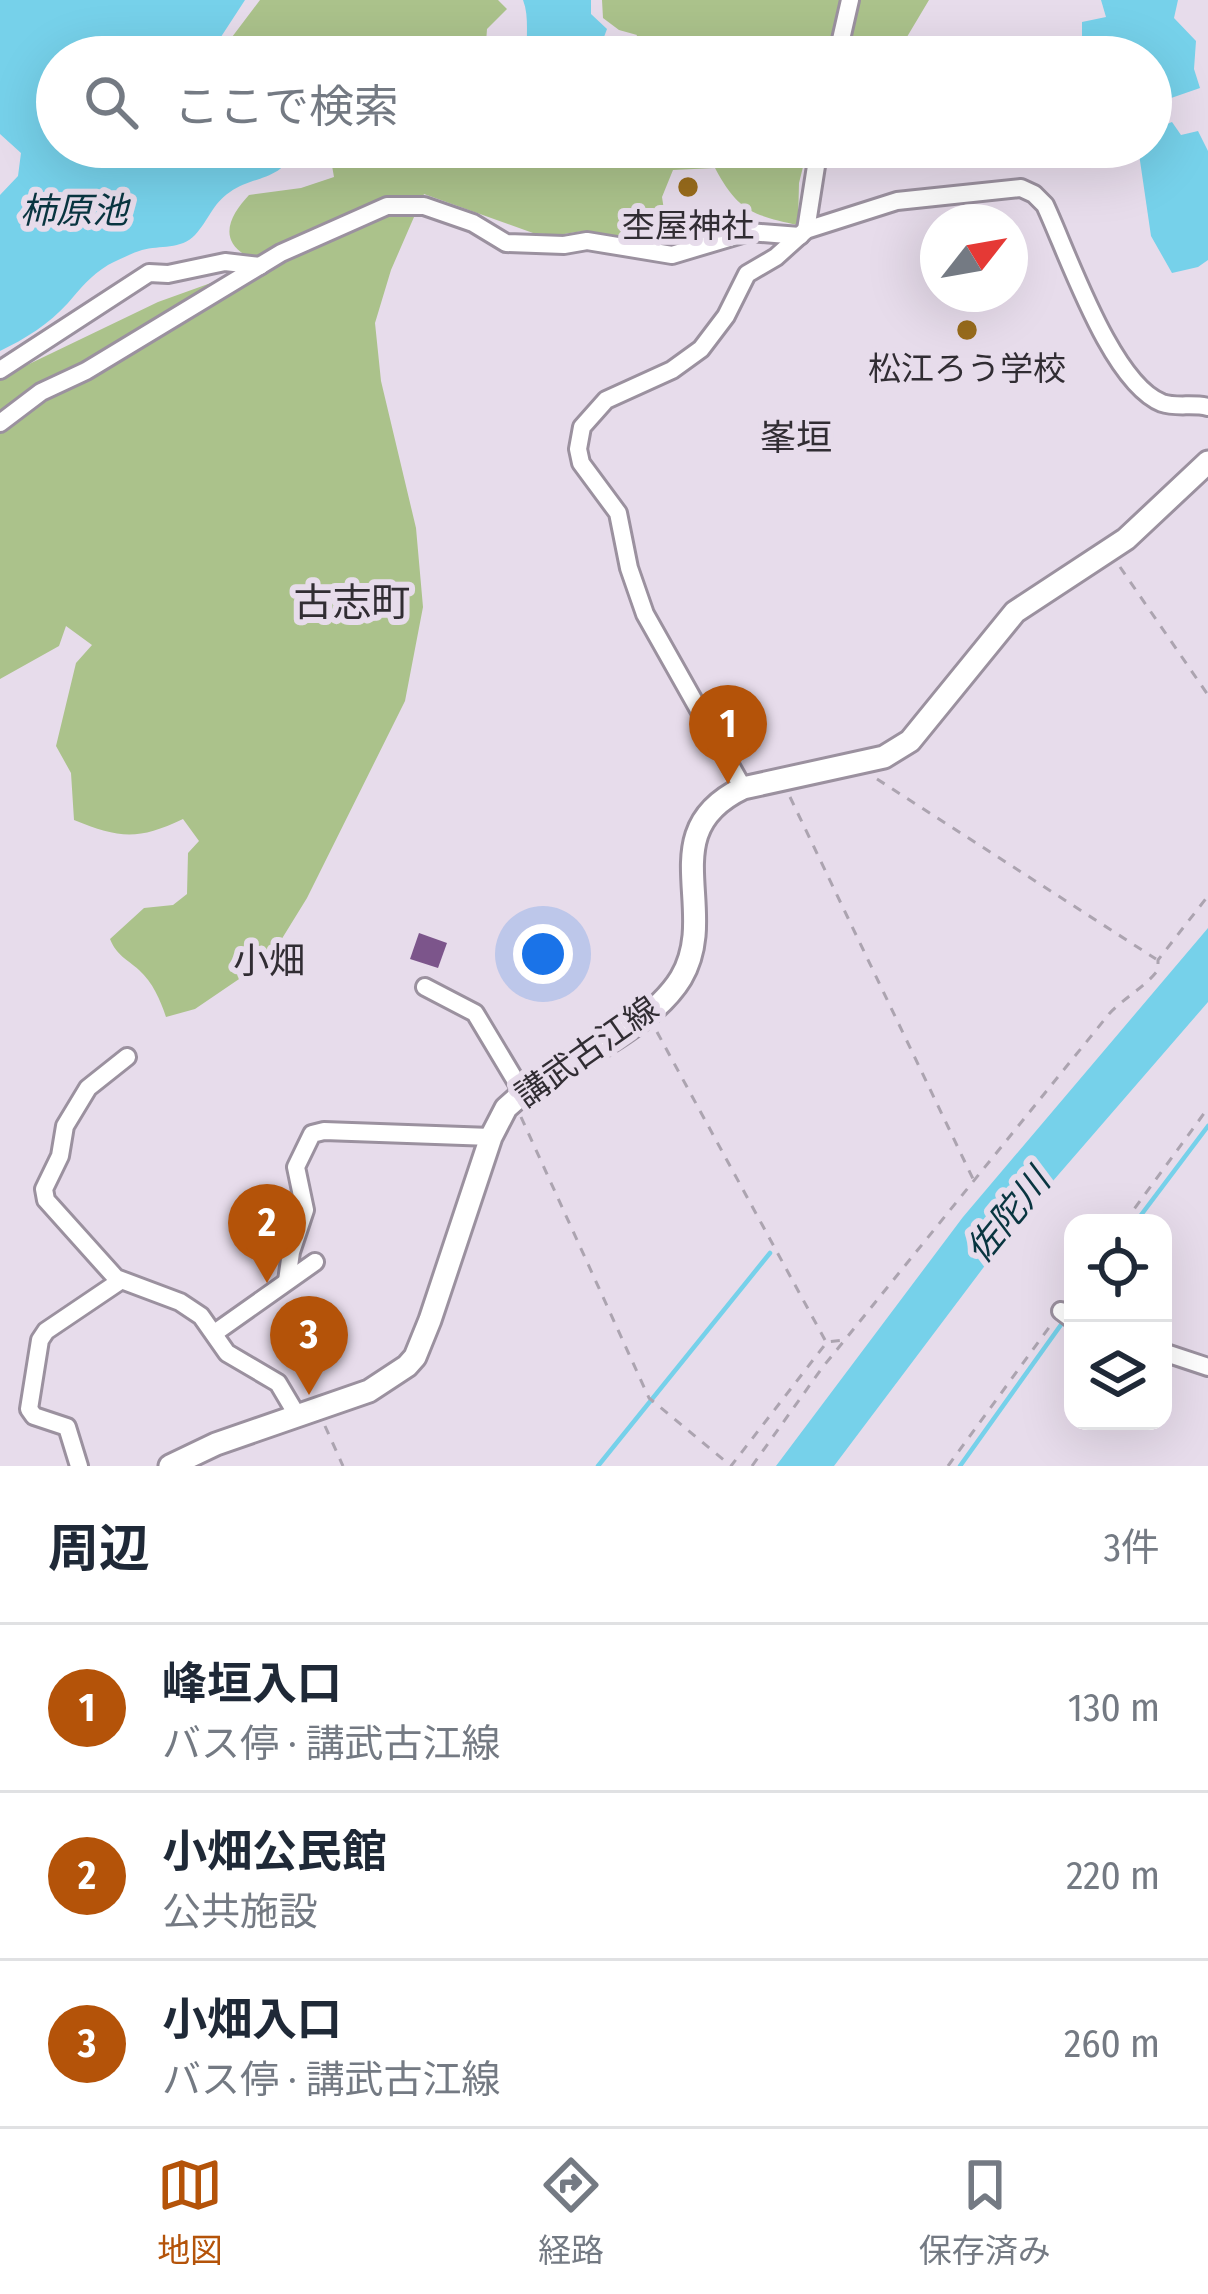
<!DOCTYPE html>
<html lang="ja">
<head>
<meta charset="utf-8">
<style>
  body { margin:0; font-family:"Fira Sans Condensed","Noto Sans JP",sans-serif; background:#f6f6f7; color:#1f2937 }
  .controls { position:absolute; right:36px; bottom:36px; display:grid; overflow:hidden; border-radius:24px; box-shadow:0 12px 48px #0002 }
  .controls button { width:108px; height:108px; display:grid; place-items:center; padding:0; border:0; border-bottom:3px solid #e0e1e3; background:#fff; color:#1f2937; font:60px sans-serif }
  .compass { position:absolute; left:920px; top:204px; width:108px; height:108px; border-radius:50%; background:#fff; box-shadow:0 12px 48px #0002; rotate:59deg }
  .you { position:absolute; left:543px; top:954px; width:42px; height:42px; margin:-30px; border:9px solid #fff; border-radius:50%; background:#1a73e8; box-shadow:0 0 0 18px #1a73e833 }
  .badge { display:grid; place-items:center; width:78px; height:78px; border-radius:50%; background:#b45309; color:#fff; font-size:39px; font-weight:700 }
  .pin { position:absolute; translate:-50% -99px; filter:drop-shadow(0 3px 6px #0008) }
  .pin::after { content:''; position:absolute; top:63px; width:42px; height:36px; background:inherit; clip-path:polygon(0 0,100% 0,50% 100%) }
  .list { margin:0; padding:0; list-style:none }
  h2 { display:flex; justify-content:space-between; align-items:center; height:156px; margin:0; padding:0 48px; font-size:51px }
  h2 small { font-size:39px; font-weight:400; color:#747a83 }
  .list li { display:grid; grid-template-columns:78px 1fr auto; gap:36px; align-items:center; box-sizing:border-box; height:168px; padding:0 48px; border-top:3px solid #e0e1e3 }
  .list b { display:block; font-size:45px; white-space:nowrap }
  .list p { margin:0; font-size:39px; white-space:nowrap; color:#747a83 }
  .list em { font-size:39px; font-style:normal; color:#747a83 }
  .icon { flex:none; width:66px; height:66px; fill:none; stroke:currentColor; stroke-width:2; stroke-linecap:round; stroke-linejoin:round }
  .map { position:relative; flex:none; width:1208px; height:1466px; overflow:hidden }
  .search { position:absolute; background:#fff; box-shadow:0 12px 48px #0002; left:36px; right:36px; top:36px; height:132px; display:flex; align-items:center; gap:30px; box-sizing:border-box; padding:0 42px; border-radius:66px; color:#747a83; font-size:45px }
  .sheet { height:660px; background:#fff }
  nav { display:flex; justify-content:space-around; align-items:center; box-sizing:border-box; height:168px; border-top:3px solid #e0e1e3; background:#fff; font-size:33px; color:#747a83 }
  nav a { display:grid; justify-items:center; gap:6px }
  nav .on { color:#b45309 }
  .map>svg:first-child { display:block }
</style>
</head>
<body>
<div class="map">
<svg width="1208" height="1466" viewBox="0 0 1208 1466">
  <rect width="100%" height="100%" fill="#e7dceb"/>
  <g fill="#abc28b">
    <polygon points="260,0 498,0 507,9 487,29 485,57 227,57 229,41"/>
    <polygon points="602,0 929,0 895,57 575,57 575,51 600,44 632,48 637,35 619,30 603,18"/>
    <path d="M317,147H808L799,183L798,225C752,215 738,211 715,168L673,170L662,197L667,230L622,241L583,231L558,235L533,233L424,194L391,270L375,323L381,381L416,528L423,607L405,701L307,898L270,958L195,1009L166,1017C160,999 153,983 139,970C126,958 117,956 110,939L144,908L173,905L187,894L188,853L199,841L183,819C137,841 119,838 74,820L71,773L56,746L76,663L92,645L66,626L59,646L0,679V378L158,302L247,270L245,255C217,238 232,213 249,195L301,188L334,177L331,160Z"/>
  </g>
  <g fill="#76d1ea">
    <path d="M0,0H245L217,43L219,57H57V147H296C282,182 254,175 230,192C212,204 209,220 195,235C181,250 160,245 142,250C132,253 118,260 108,265C90,276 81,288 68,303C49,324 25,339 0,351V195L18,176L21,153L0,134Z"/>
    <path d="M523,0H591V14L607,29L604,37L570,48L566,57H528C525,38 530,18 523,0Z"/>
    <polygon points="1101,0 1178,0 1174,18 1196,41 1194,69 1200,88 1151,105 1151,57 1082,57 1082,22 1106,17"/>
    <polygon points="1172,122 1181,135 1198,131 1208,151 1208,260 1198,267 1172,273 1151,236 1138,147 1151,147 1151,130"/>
    <polygon points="1208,928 1208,1002 1020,1219 834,1466 776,1466 963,1217"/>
  </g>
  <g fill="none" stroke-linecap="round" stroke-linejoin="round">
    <g stroke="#76d1ea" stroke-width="4.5">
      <polyline points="1135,1223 1208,1126"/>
      <polyline points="598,1466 770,1253"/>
      <polyline points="960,1466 1063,1322"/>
    </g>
  </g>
  <polygon fill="#7c558b" points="419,933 447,943 438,968 410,959"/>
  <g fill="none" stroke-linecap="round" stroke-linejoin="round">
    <g stroke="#9b919f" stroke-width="22">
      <g id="minor">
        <polyline points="837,57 850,0"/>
        <polyline points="806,230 819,147"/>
        <polyline points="0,370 149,273 168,274 225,262 260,266"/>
        <polyline points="0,423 41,392 86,371 281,253 387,206 424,206 473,223 506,243 564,245 587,241 672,255 749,232 800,236"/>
        <path d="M743,788L645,614L629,568L618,513L581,463L578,449L582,427L606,400L672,370L701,349L726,316L747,274L776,257L806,230L897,201L1021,188L1034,194L1045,205C1068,254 1111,383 1162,403C1176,408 1193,403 1208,407"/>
        <polyline points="425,987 475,1013 523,1093"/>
        <polyline points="127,1057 88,1088 65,1126 60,1156 44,1189 46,1200 116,1278 180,1302 201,1316 227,1353 278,1383 297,1415"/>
        <polyline points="287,1281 291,1252 305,1210 296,1167 312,1134 324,1131 491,1137"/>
        <polyline points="1061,1311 1073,1320"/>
        <polyline points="216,1332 315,1262"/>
        <polyline points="1163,1352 1208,1367"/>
        <polyline points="79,1466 67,1427 34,1416 29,1409 40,1340 46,1331 120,1281"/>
      </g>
    </g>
    <g stroke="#9b919f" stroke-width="27">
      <path id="major" d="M170,1466L216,1444L369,1391L407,1366L415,1357L430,1320L491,1137L506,1108L523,1093C571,1063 652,1026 681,978C721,910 651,832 743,788L884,757L910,741L1015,612L1126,539L1208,462"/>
    </g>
    <g stroke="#aca4b0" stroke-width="3" stroke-dasharray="9 9" stroke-linecap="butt">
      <polyline points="1120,567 1208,695"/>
      <polyline points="877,779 1156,959"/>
      <polyline points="790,797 974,1181"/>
      <polyline points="657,1032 825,1340"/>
      <polyline points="521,1117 649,1398 731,1466 827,1342 845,1340"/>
      <polyline points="1124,1223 1208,1108"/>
      <polyline points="325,1426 343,1466"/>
      <path d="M752,1466L822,1368L1109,1014C1125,997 1144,988 1158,970V960L1208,896"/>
      <polyline points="948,1466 1053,1322"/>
    </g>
    <use href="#minor" stroke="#fff" stroke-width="16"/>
    <use href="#major" stroke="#fff" stroke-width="21"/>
  </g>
  <g fill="#996c1c" stroke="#e7dceb" stroke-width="4.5">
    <circle cx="688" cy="187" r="12"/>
    <circle cx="967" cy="330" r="12"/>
  </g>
  <g text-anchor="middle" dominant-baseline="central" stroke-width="12" stroke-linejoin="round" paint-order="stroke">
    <g font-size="33" fill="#312d33" stroke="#e7dceb">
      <text x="688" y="226">杢屋神社</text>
      <text x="967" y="369">松江ろう学校</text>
    </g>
    <g font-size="33" fill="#312d33" stroke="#e7dceb">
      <text transform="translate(587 1052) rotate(-35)">講武古江線</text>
    </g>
    <g font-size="36" font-style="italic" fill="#093540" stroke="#e7dceb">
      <text x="74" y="211">柿原池</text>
      <text transform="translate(1008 1216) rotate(-51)">佐陀川</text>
    </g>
    <g font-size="36" fill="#312d33" stroke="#e7dceb">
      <text x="796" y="438">峯垣</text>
      <text x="269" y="961">小畑</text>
    </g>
    <g font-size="39" fill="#312d33" stroke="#e7dceb">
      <text x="352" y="603">古志町</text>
    </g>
  </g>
</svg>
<div class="controls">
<button><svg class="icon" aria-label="locate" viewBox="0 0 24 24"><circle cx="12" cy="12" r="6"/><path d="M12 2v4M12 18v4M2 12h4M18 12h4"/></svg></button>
<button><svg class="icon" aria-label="layers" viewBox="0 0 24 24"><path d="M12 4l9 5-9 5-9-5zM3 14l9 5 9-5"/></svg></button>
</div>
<svg class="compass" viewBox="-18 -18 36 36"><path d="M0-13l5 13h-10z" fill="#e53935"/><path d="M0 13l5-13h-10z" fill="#747a83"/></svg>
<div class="you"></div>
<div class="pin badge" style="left:728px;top:784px">1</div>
<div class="pin badge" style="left:267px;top:1283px">2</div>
<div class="pin badge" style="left:309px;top:1395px">3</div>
<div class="search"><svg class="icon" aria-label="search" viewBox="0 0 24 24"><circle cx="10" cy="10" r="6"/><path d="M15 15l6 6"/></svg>ここで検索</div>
</div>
<section class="sheet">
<h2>周辺<small>3件</small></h2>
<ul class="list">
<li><span class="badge">1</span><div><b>峰垣入口</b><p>バス停 · 講武古江線</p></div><em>130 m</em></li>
<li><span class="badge">2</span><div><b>小畑公民館</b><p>公共施設</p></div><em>220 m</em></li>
<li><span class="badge">3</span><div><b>小畑入口</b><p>バス停 · 講武古江線</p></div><em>260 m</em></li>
</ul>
</section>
<nav>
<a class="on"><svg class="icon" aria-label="map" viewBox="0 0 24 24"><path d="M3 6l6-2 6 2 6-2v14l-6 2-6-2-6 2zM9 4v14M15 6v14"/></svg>地図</a>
<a><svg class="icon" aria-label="directions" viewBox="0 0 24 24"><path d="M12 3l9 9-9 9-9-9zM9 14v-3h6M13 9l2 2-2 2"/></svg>経路</a>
<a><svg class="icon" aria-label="saved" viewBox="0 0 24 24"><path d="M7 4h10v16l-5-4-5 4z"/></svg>保存済み</a>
</nav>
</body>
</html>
